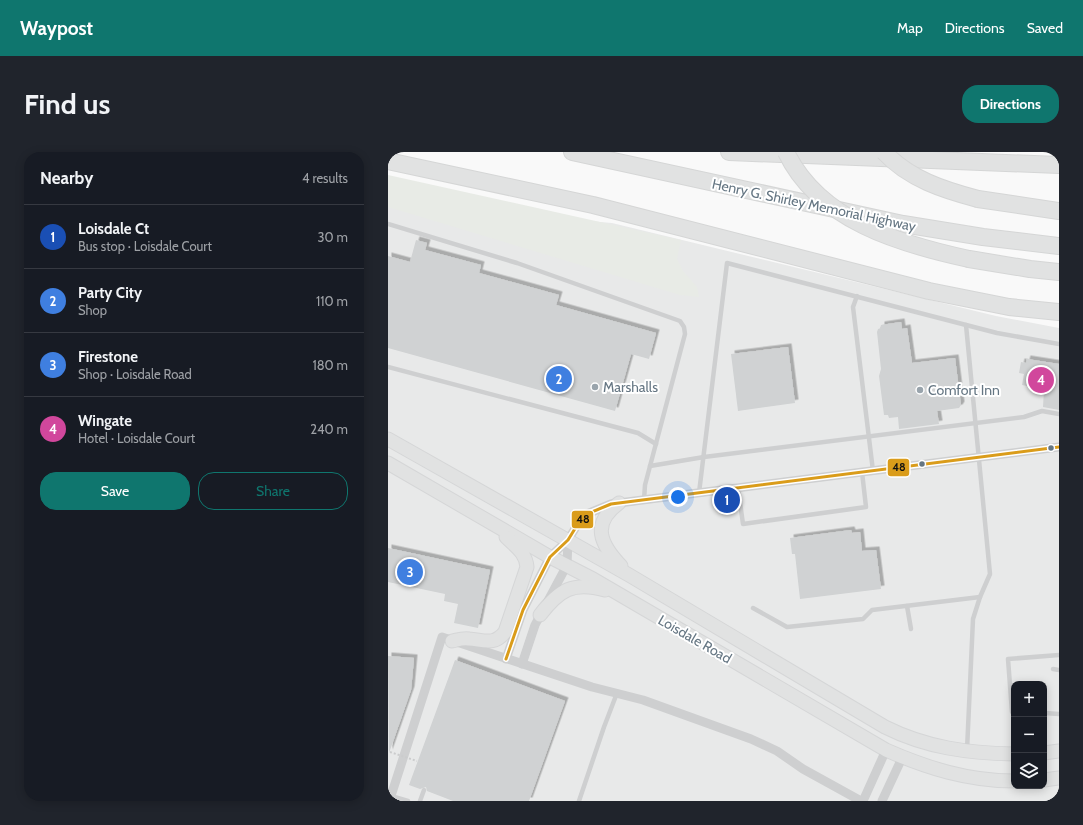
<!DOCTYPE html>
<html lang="en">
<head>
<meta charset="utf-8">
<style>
  body { margin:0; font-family:Cabin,sans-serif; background:#20242c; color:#f1f3f6 }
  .controls { position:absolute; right:12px; bottom:12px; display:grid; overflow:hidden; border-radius:8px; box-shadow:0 2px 10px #0003 }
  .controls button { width:36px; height:36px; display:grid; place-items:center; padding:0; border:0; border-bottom:1px solid #363941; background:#171b24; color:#f1f3f6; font:20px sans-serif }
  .you { position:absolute; left:290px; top:345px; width:14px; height:14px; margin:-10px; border:3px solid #fff; border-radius:50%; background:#1a73e8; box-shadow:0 0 0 6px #1a73e833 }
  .badge { display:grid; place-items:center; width:26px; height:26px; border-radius:50%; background:#0f766e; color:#fff; font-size:13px; font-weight:700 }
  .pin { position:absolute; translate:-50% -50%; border:2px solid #fff; box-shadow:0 1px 4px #0006 }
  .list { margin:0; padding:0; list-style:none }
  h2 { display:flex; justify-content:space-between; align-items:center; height:52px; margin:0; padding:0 16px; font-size:17px }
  h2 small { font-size:13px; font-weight:400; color:#9ea1a6 }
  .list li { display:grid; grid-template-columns:26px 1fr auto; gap:12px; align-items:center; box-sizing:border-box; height:64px; padding:0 16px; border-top:1px solid #363941 }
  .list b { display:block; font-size:15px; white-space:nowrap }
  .list p { margin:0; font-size:13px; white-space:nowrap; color:#9ea1a6 }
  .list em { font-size:13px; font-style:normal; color:#9ea1a6 }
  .actions { display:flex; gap:8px; padding:12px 16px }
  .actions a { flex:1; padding:9px 0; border:1px solid #0f766e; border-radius:16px; text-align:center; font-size:14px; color:#0f766e }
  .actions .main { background:#0f766e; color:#fff }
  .icon { flex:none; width:22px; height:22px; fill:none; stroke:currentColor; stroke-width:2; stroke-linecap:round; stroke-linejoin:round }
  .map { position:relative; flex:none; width:671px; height:649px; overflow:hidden; border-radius:16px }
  header { display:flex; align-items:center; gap:24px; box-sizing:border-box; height:56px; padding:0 20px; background:#0f766e; color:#fff }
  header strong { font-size:19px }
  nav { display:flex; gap:22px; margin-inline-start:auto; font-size:14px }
  .intro { display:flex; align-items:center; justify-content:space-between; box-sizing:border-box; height:96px; padding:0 24px }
  h1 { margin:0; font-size:28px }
  .button { padding:10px 18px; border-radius:16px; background:#0f766e; color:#fff; font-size:14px; font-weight:700 }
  main { display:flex; gap:24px; padding:0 24px }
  aside { flex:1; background:#171b24; border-radius:16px; box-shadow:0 2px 10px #0003 }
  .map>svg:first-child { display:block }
</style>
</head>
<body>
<header>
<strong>Waypost</strong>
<nav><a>Map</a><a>Directions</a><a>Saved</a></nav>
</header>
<div class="intro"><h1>Find us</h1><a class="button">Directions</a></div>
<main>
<aside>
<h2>Nearby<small>4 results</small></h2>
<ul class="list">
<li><span class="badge" style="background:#1a4fb4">1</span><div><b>Loisdale Ct</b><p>Bus stop · Loisdale Court</p></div><em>30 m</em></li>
<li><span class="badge" style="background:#3f7fe0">2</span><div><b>Party City</b><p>Shop</p></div><em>110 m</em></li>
<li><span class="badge" style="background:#3f7fe0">3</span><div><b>Firestone</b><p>Shop · Loisdale Road</p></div><em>180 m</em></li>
<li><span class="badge" style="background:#d1479c">4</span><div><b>Wingate</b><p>Hotel · Loisdale Court</p></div><em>240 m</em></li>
</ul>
<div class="actions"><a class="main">Save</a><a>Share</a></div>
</aside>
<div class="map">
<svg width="671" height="649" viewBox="0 0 671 649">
  <defs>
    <filter id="shadow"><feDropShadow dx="3.5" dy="-3.5" stdDeviation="0" flood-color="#0004"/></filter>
  </defs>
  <rect width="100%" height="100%" fill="#f9f9f9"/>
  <path fill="#e8e9e9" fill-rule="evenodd" d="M0,52L224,71L608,164L671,176V649H0ZM626,532H656V634H626Z"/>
  <polygon fill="#e8ebe6" points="0,23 293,88 289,107 295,119 309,135 311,145 292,143 0,55"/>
  <g fill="#d0d2d3" filter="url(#shadow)">
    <polygon points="28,88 39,91 37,98 93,113 91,121 171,143 168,153 268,181 261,207 243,202 227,259 0,196 0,104 22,110"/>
    <polygon points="513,170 514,177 519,176 524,211 567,206 573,253 571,256 549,259 551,272 511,277 510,265 501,266 500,263 496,263 491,224 493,217 489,180 490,177 493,176 493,173"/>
    <polygon points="400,195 407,251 350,259 343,202"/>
    <polygon points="639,207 671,212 671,258 655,255 656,237 634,233 636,222 631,221 633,210 638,211"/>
    <polygon points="463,378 464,381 472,380 474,399 488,398 493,437 412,447 407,402 404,402 402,386"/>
    <polygon points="0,396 102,418 90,476 66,471 70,452 56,449 57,442 0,430"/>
    <polygon points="0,504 26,506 23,538 1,601"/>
    <polygon points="67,508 177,549 141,649 65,649 39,639 38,635 32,637 21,633"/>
  </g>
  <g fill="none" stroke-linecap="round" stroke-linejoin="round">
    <g stroke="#d5d6d7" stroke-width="15">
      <g id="secondary">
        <path d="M0,287L241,423L497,575C539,596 580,601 626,602"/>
        <path d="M0,311L162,405L205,427L498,598C539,616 580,629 626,629"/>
        <path d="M231,351C202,372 213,393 233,414"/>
        <path d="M152,463C171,438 185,429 217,438"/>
        <path d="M64,489C69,488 75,486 81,487C96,488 106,494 117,480L139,415C138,401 128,395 118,385"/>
        <polyline points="656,601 671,599"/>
        <polyline points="656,628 671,626"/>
      </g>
    </g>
    <g stroke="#d5d6d6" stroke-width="18">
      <g id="motorway">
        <polyline points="184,0 515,72 595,85 671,94"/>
        <polyline points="341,0 671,13"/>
        <polyline points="0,9 205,53 541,139 621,155 671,160"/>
        <polyline points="590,47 671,59"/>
        <polyline points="581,107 642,117 671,120"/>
      </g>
    </g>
    <g stroke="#cecfd0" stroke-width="4.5">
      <polyline points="0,72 129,111 292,169 296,175 297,182 257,333 256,348"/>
      <polyline points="469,144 465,155 485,319"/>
      <polyline points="578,173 602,422 592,445 585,467 579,598"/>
      <polyline points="0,215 250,281 268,292"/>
      <polyline points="262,314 316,305 636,265 654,259 671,262"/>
      <polyline points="350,336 355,372 478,355 474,320"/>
      <polyline points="311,341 339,111 609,181 671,192"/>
      <polyline points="519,454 523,477"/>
      <polyline points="365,456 399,475 475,467 484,458 592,445"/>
      <polyline points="665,517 671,518"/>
      <polyline points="626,560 624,560 620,507 671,503"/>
      <polyline points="656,561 671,562"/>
      <polyline points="3,644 20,649"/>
      <polyline points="32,649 36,638"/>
      <polyline points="191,649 216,575 229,541"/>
    </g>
    <g stroke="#cecfd0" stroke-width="9">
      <polyline points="118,507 135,458 162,405 180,388 188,375 199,362 223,352 671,295"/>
      <polyline points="134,512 147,473 179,413 180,388"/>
      <polyline points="0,643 3,644 54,485 204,535 255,548 363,587 389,599 415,617 473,649"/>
      <polyline points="475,649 498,598"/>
      <polyline points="494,649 514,606"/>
    </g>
    <use href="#secondary" stroke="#e1e2e2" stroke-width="13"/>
    <use href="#motorway" stroke="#e1e2e2" stroke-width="16"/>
    <g stroke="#d5d6d6" stroke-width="18" stroke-linecap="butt">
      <g id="motorway-bridge">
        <path d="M398,0C431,69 512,92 581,107"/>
        <path d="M496,0C521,27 556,38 590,47"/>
      </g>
    </g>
    <polyline stroke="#cbcccd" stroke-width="2" stroke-dasharray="2 2" stroke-linecap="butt" points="2,600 29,609"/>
    <use href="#motorway-bridge" stroke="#e1e2e2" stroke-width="16"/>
    <g stroke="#fff" stroke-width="6">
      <polyline id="bus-1" points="118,507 135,458 162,405 180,388 188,375 199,362 223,352 671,295"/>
    </g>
    <use href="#bus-1" stroke="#da9c1a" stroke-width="3"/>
  </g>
  <g fill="#99a4ac" stroke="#fff" stroke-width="1.5">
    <circle cx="207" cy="235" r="4"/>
    <circle cx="532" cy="238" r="4"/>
  </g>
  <g fill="#657683" stroke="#fff" stroke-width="1.5">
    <circle cx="663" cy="296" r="3.5"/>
    <circle cx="534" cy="312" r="3.5"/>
  </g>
  <g text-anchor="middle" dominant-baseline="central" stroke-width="4" stroke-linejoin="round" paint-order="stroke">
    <g font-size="14" fill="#657683" stroke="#fff">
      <text transform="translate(426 53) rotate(12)">Henry G. Shirley Memorial Highway</text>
      <text transform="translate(307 487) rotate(30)">Loisdale Road</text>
    </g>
    <g font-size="14" fill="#657683" stroke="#fff" text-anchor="start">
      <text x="215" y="235">Marshalls</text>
      <text x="540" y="238">Comfort Inn</text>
    </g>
  </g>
  <g stroke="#fff" stroke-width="1.5">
    <rect x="499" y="306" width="23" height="19" rx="4" fill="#da9c1a"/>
    <rect x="183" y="358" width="23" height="19" rx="4" fill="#da9c1a"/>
  </g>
  <g font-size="11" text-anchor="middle" font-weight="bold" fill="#111">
    <text x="511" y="319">48</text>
    <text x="195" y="371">48</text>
  </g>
</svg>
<div class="controls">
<button>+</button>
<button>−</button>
<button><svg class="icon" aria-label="layers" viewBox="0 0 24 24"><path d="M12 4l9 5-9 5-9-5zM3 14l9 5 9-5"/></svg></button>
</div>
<div class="you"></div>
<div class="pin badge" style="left:339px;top:348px;background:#1a4fb4">1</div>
<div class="pin badge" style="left:171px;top:227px;background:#3f7fe0">2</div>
<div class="pin badge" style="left:22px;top:420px;background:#3f7fe0">3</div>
<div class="pin badge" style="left:653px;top:228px;background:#d1479c">4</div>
</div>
</main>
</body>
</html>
